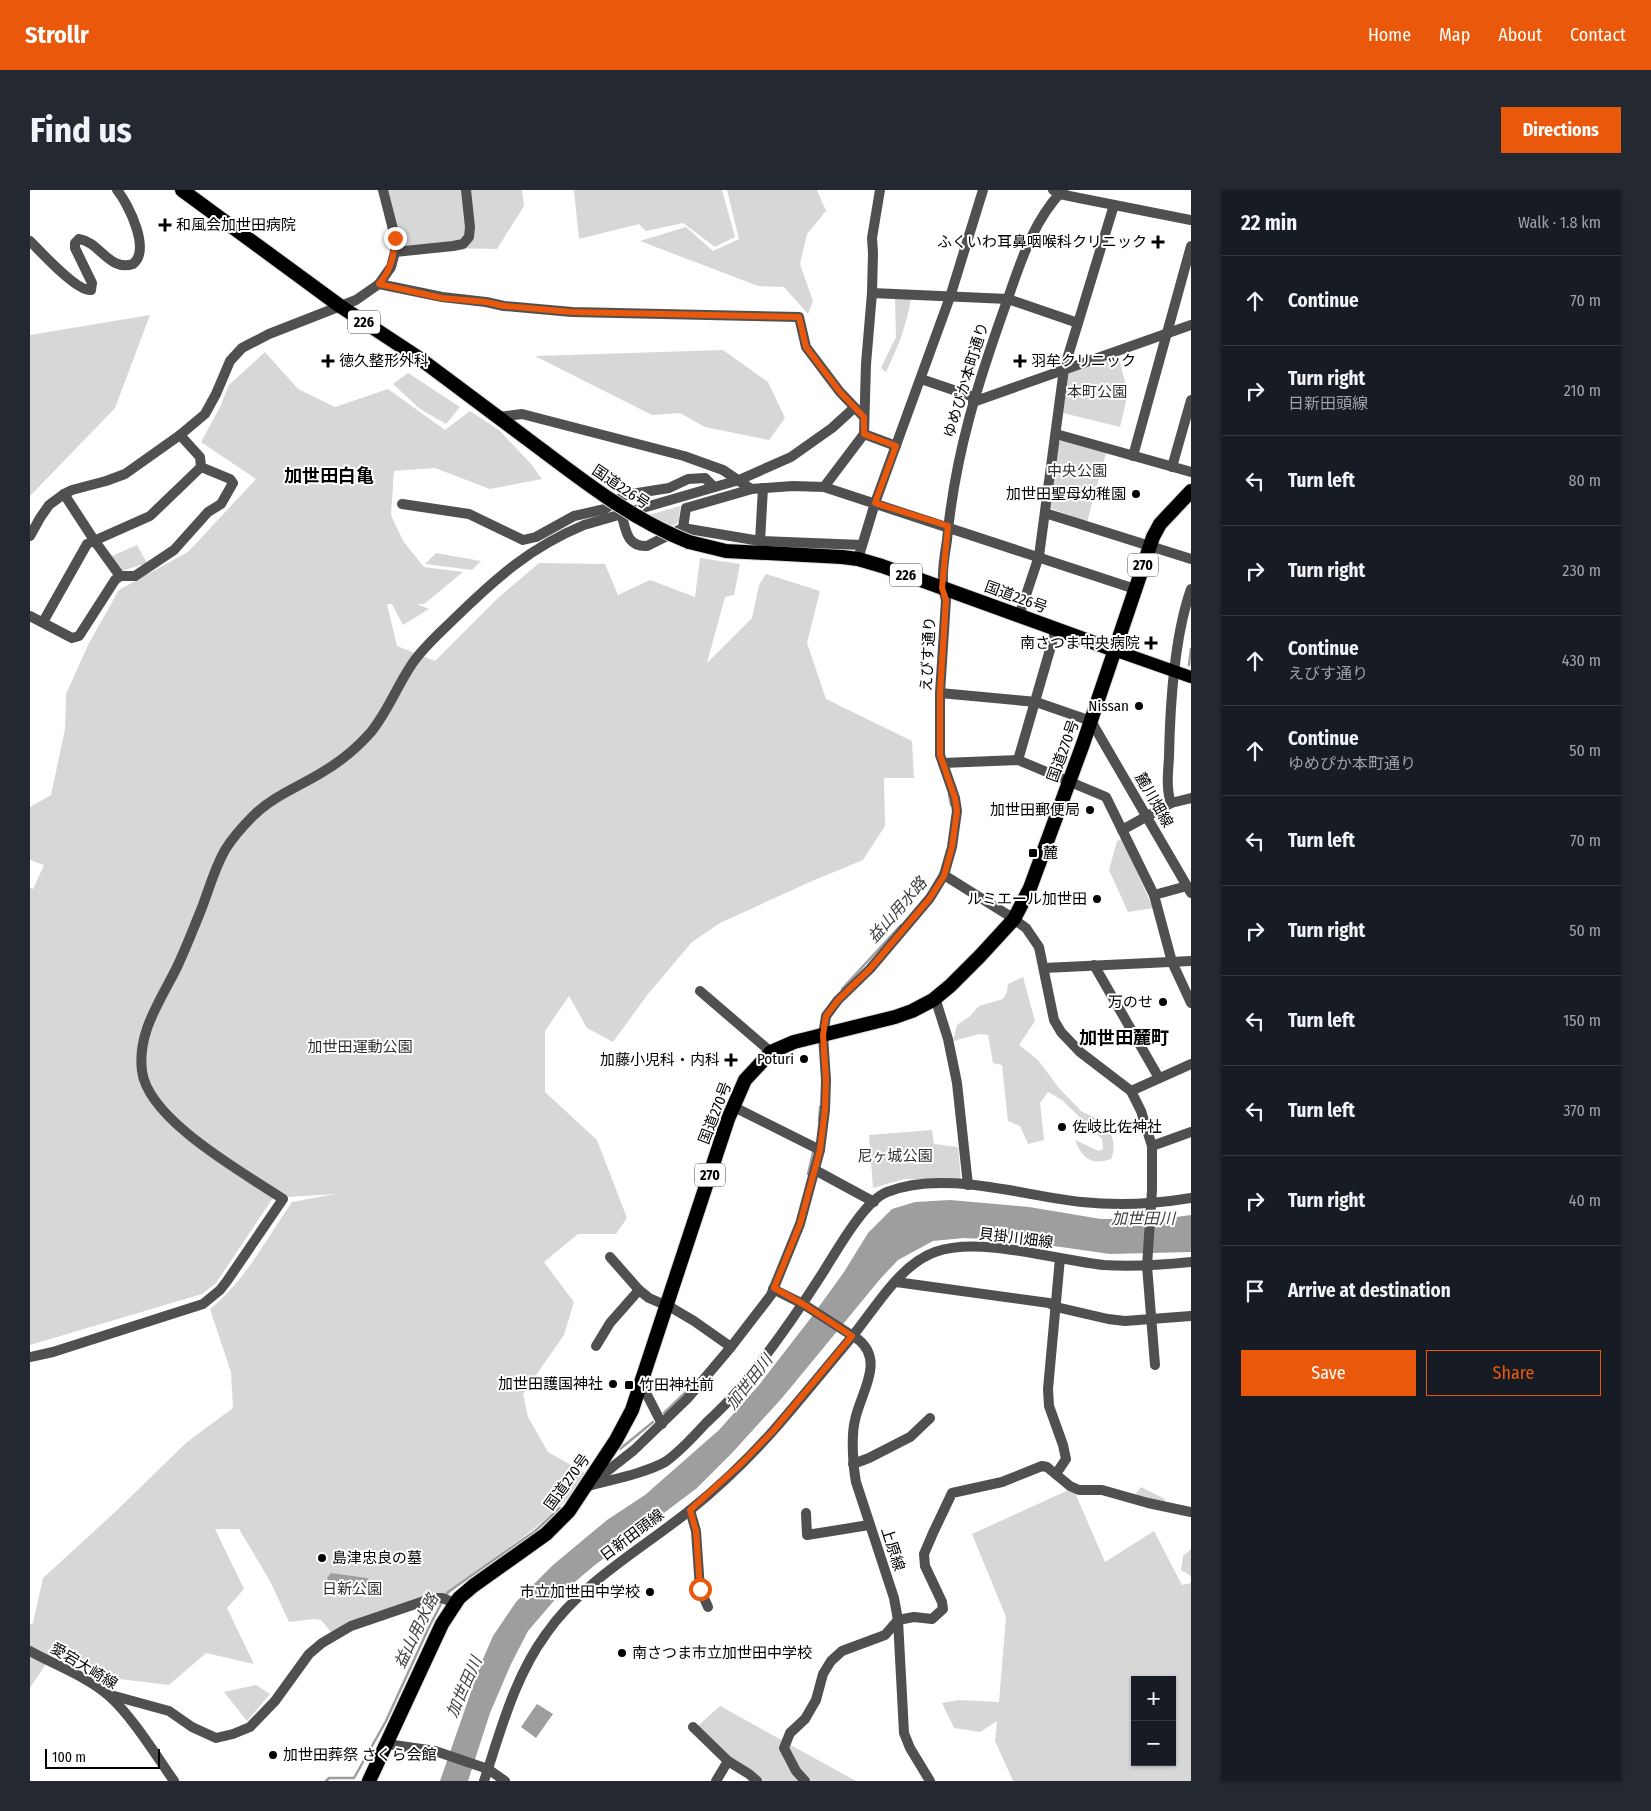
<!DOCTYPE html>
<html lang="en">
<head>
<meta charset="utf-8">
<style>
  body { margin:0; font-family:"Fira Sans Condensed","Noto Sans JP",sans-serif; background:#242831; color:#f1f3f6 }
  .controls { position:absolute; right:15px; bottom:15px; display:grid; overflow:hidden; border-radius:0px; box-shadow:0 1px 4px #0004 }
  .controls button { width:45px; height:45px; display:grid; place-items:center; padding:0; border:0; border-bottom:1px solid #363941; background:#171b24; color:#f1f3f6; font:25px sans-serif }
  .scale { position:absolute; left:15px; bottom:12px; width:115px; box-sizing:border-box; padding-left:5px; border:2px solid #000; border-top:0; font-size:14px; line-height:18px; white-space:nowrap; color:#000; -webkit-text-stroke:4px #fff; paint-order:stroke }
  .stop { position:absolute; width:15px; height:15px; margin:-11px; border:4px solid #ea580c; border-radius:50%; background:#fff }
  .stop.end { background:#ea580c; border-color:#fff; box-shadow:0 1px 5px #0008 }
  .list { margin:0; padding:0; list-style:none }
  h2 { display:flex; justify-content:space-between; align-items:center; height:65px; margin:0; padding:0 20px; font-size:21px }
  h2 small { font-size:16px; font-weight:400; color:#9ea1a6 }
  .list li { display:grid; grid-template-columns:32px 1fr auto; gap:15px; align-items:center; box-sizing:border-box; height:90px; padding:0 20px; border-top:1px solid #363941 }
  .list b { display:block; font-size:19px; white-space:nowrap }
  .list p { margin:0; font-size:16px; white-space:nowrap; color:#9ea1a6 }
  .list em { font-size:16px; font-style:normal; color:#9ea1a6 }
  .actions { display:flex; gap:10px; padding:15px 20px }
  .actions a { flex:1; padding:11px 0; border:1px solid #ea580c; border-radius:0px; text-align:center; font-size:18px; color:#ea580c }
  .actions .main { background:#ea580c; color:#fff }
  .icon { flex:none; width:28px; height:28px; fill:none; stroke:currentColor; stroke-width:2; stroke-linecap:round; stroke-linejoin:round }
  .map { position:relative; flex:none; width:1161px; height:1591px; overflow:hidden; border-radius:0px }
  header { display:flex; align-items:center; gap:30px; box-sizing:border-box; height:70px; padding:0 25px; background:#ea580c; color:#fff }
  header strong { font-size:24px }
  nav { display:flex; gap:28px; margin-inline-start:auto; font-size:18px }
  .intro { display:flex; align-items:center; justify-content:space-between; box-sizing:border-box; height:120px; padding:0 30px }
  h1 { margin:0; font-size:35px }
  .button { padding:12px 22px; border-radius:0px; background:#ea580c; color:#fff; font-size:18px; font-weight:700 }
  main { display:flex; gap:30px; padding:0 30px }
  aside { flex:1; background:#171b24; border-radius:0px; box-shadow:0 1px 4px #0004 }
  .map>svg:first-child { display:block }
</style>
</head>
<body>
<header>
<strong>Strollr</strong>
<nav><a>Home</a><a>Map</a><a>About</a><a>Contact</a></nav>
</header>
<div class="intro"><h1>Find us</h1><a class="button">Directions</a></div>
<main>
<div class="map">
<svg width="1161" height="1591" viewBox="0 0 1161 1591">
  <rect width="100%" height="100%" fill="#fff"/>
  <g fill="#d7d7d7" fill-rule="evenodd">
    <polygon points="358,0 492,0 494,16 467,59 370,57"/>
    <polygon points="544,0 692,0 705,47 685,57 653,33 616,41 609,34 549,49"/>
    <polygon points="697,0 787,0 796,21 777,44 770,74 783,111 778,124 754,97 728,96 610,51 656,37 683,61 709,49"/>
    <path d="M865,109H881C876,137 868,157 856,182L851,178L866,147Z"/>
    <polygon points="120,125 85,218 0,306 0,145"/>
    <polygon points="693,160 738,192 755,228 739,250 675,237 650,223 622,225 505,166"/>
    <path d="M235,162L268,199L305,217L358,199L415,240L440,221L469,240L501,274L512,289L460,299L405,278L364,281L361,325L373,351L394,377L433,382L394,414H387L399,419L373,435L362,414H357L367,456L405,471L468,408L509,373L575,374L588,405L620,390L665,407L670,368L710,374L704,405L695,407L677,473L722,428L729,395L736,384L790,401L777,453L796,509L882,551L884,588H854L855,636L833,670L782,691L690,733L662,752L618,804L583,852L557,838L539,806L515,841V902L567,950L597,1028L586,1044H548L514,1072L544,1112L534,1145L493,1204L498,1227L518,1262L555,1283C550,1291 545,1299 540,1306C504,1344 457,1370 418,1405H411L301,1442L291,1430L284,1429L259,1432L240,1391L209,1339H185L214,1399L197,1418L224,1474L176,1463L139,1495L89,1489L24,1462L0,1498V1435L3,1433L13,1388L84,1323L157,1252L203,1218L201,1182L180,1119C215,1091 237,1048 262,1012L305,1004L243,1008L186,1093L172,1104L0,1155V698L3,699L14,675L0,670V617L21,605L35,539L36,504L59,453L89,400L158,362L226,289L171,252L190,217L199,195Z"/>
    <polygon points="1088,165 1098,203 1090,237 1033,223 1038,185 1040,182"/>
    <polygon points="378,183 430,217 416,234 390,219 363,194"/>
    <polygon points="1032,250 1076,263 1057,332 1020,318 1029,252"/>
    <polygon points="650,316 649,332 642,336 619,325"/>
    <polygon points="107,355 117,373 92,381 82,366"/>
    <polygon points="406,363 451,371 442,380 395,374"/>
    <polygon points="1092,649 1123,718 1098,722 1079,680 1087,651"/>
    <path d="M993,787L1005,831L989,855L1008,870L1029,898L1051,921L1061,926L1075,932C1082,945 1087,955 1081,969C1061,976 1052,968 1045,950L1069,961L1073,959L1072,949L1032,910L1018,902L1010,913L1014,950L998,954L990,936L978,931L972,875L963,873L958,845L950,844L923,851L927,835L939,827L949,816L973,809L977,802L978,794Z"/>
    <polygon points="902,940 904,954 928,957 931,990 874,989 843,998 839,945"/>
    <polygon points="1111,1297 1135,1309 1134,1313 1105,1305"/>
    <path d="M1043,1298L1075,1372L1124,1341L1152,1395L1161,1393V1591H983L965,1551L967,1531L950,1542L924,1538L912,1513L928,1510L969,1512L976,1427L942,1344ZM1105,1490H1142V1572H1105Z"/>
    <polygon points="1161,1359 1161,1386 1151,1380 1153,1366"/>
    <polygon points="226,1495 240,1504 217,1531 194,1502"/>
    <polygon points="690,1516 826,1591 723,1591 661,1542"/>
  </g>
  <g fill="#9e9e9e">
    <polygon points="920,1010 999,1017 1071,1029 1139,1028 1161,1025 1161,1062 1080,1064 989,1051 934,1048 903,1051 868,1070 851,1088 752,1208 702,1263 667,1298 565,1375 528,1406 498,1441 481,1474 460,1523 438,1591 410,1591 450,1476 463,1446 486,1412 523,1375 577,1330 615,1305 689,1240 729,1195 780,1129 814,1082 838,1043 862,1019 885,1012"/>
    <polygon points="301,1383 337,1388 342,1394 341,1400 339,1402 319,1405 306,1403 297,1388"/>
    <polygon points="507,1514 523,1524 506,1548 491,1537"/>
  </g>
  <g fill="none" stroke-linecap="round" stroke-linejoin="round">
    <g stroke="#9e9e9e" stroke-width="2.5">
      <polyline points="1159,475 1161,459"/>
      <polyline points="919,605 921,615"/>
      <polyline points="812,799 871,735"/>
      <polyline points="789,931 790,917"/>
      <polyline points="778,984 783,963"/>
      <polyline points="634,1223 658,1200"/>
      <polyline points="590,1259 623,1232"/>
      <polyline points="416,1405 418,1402 505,1341 530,1318"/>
      <polyline points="296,1591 299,1588 324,1588 356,1531 399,1437 412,1412"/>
    </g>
    <g stroke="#dbdbdb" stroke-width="14">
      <polyline id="major" points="1084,460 1161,487"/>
    </g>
    <g stroke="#dbdbdb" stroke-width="16">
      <g id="highway">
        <polyline points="152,0 310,116 389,168 516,263"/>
        <polyline points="659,352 696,361 812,367 828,369 852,376 1084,460"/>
        <polyline points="339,1591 412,1434 429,1408 443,1396 516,1344 539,1321 586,1250 602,1220 698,929 715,890 741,862 764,852 865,827 882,821 903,810 920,796 950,766 984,729 1000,698 1053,554 1123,347 1130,334 1161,301"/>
      </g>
    </g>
    <g stroke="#505050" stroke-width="10">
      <polyline points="850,0 842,48 843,63 842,103 836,174 834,244 866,256"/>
      <polyline points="1023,0 1030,4 1049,8 1161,30"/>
      <path d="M0,51C11,62 47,102 61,100L62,93L45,58V53L49,49C70,52 79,82 103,74C121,60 99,15 87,0"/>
      <polyline points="365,62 423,56 433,54 439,47 440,37 436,0"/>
      <polyline points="349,94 412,107 456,112 474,116 542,122 769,127 776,157 810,202 834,227"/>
      <polyline points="842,103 978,109 1048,133"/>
      <polyline points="891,189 944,207"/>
      <polyline points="943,212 1161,135"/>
      <polyline points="468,227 492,224 654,266 693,280 721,299 763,296 794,297 1105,399"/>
      <polyline points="1026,244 1161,282"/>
      <polyline points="1103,266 1161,56"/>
      <polyline points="1142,277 1161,210"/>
      <polyline points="794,297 834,244"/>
      <polyline points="733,298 730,351 832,355"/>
      <polyline points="34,304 64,350 90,386"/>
      <polyline points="372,314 439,324 493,350 506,347 544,326 575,319 595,305 639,298 658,289 675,288 684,297"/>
      <path d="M591,323C596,339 596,357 617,356L653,338L730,351"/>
      <polyline points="1015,323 1161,369"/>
      <polyline points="653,338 656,318 722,299"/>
      <polyline points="0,346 10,328 19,315 34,304 42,300 76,291 95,284 150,245 175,224 186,204 200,171 212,158 239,144 326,110 349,94 361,77 365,62 365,47 353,0"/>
      <polyline points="828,369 845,313 920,107 953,0"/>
      <polyline points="0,426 42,448 49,446 85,390 90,386 105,386 144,360 178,322 191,314 203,293 200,289 171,277 170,267 150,245"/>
      <polyline points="989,426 1009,366 1034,179 1084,15"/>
      <polyline points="13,432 57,354 120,326 171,277"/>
      <polyline points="910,503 1006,512 1061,531 1161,703"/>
      <polyline points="988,570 1026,439"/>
      <polyline points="913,573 988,570 1076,607 1124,705 1142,772 1161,813"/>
      <path d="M1141,613C1136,599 1138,583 1139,567C1140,516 1144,447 1161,399"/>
      <polyline points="1092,640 1141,613 1161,608"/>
      <polyline points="914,685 978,725 996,738 1009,757 1024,830 1031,842 1050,862 1101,901 1111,921 1122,956 1122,1000 1117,1076 1125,1175"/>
      <polyline points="1124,705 1157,696"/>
      <polyline points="1064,775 1129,888"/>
      <polyline points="1014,778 1161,771"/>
      <polyline points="670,801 741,862"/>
      <polyline points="903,810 907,814 918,849 927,893 938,995"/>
      <polyline points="1101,901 1161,874"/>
      <polyline points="702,916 790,960"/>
      <polyline points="1122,956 1161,942"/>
      <polyline points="785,980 844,1012"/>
      <polyline points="580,1067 609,1100 619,1108 642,1118 664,1131 701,1157"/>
      <polyline points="866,1092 1019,1113 1026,1117 1078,1129 1095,1131 1161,1126"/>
      <path d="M743,1099L773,1114L829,1150C855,1172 830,1204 825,1230C821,1246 823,1276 826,1292L864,1408L868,1430L874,1543L880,1558L900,1591"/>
      <polyline points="566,1156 580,1133 609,1100"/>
      <path d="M0,1167L23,1162L173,1114L190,1100L197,1091L253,1009C214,983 118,930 112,881C107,842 131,810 147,777C155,760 162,742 169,725C178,704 183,681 195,660C203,647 213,636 224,625C244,606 268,597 291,583C310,572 327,558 341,542C358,521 367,496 382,474C394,456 411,442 426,427C467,387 501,357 554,335L709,290L761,267L802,238L824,218"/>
      <polyline points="610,1196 615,1201 632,1234"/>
      <polyline points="823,1274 839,1268 880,1247 900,1228"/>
      <polyline points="1026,1284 1036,1269 1033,1255 1019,1216 1018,1199 1030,1068"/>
      <path d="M562,1287L576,1282L604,1260L657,1209L701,1157L741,1105L770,1034L790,960L795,920L796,890L793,845L796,826L808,810L840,779L900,708L914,685L922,657L927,621L925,608L910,565V503L916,410C910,391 914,370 917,350C925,264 948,192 977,111C991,71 1003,31 1033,0"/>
      <path d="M555,1297C579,1290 613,1284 635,1272C647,1264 666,1244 676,1233C688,1222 700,1210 710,1198C740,1162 767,1123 792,1084C806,1062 834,1011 857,1002C914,979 993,1006 1052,1012C1088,1016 1125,1014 1161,1008"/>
      <polyline points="660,1320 666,1341 670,1399 678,1417"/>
      <polyline points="776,1323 777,1345 839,1335"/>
      <path d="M0,1461C25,1475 56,1486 78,1505C102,1526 125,1564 144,1591"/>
      <polyline points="77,1504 139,1521 162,1537 186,1548 203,1544 220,1537 245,1511 279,1464 292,1453 321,1436 403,1408 412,1408 425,1413"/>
      <polyline points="663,1537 698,1571 719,1584 727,1591"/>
      <polyline points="357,1554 405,1561 458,1579 475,1591"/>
      <path d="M454,1591C471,1540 484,1488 516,1444C552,1392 610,1360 659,1321C689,1297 718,1269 743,1241C770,1210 795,1179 821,1148C845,1119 869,1075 905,1062C951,1046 1025,1070 1074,1075C1103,1077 1132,1075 1161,1072"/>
      <polyline points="686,1591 698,1571"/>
      <polyline points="775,1591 766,1581 754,1558 760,1543 775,1529 786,1510 793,1484 801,1471 812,1461 855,1445 868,1430 884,1427 902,1429 913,1419 912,1412 895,1376 894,1364 903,1343 922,1303 972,1292 1012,1276 1017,1277 1040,1296 1049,1300 1072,1300 1118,1313 1161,1322"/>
    </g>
    <use href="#major" stroke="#000" stroke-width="12"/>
    <use href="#highway" stroke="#000" stroke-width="14"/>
    <g stroke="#dbdbdb" stroke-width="16" stroke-linecap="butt">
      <path id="highway-bridge" d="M516,263C561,297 606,331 659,352"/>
    </g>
    <use href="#highway-bridge" stroke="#000" stroke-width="14"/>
  </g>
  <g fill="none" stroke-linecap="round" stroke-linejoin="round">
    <path stroke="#ea580c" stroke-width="6" d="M365,48C364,66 361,80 349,94L412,108L456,112L474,116L542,122L769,127L776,157L810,202L834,227V244L866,256L845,313L918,336L912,398L916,410L910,503V565L925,608L927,621L922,657L914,686L900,708L840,779L808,810L796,826L793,845L796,890L795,920L790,960L770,1034L744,1098L773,1114L822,1146L743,1241L711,1274L660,1320L666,1341L670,1399"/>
  </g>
  <g fill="#000" stroke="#fff" stroke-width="2">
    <path d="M132.5 27.5h5v5h5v5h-5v5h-5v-5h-5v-5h5z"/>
    <path d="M1125.5 44.5h5v5h5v5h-5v5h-5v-5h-5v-5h5z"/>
    <path d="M295.5 163.5h5v5h5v5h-5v5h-5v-5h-5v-5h5z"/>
    <path d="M987.5 163.5h5v5h5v5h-5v5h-5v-5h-5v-5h5z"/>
    <circle cx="1106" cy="304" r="5"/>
    <path d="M1118.5 445.5h5v5h5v5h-5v5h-5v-5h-5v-5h5z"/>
    <circle cx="1109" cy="516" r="5"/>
    <circle cx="1060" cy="620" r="5"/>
    <rect x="998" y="658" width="10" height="10" rx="2.5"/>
    <circle cx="1067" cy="709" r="5"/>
    <circle cx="1133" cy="812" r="5"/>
    <circle cx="774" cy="869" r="5"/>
    <path d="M698.5 862.5h5v5h5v5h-5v5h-5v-5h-5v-5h5z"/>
    <circle cx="1032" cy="937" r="5"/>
    <circle cx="583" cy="1194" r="5"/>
    <rect x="594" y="1190" width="10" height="10" rx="2.5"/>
    <circle cx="292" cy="1368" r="5"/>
    <circle cx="620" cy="1402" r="5"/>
    <circle cx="592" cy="1463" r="5"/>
    <circle cx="243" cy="1565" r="5"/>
  </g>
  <g text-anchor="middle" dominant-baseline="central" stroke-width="4" stroke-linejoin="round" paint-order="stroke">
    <g fill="#fff" stroke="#4c4c4c" stroke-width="1">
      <rect x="318" y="120.5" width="32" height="23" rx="4"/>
      <rect x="1098" y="363.5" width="30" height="23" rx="4"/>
      <rect x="860" y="373.5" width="32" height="23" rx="4"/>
      <rect x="665" y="973.5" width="30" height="23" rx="4"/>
    </g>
    <g font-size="14" font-weight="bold" fill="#000">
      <text x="334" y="132">226</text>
      <text x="1113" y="375">270</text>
      <text x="876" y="385">226</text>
      <text x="680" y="985">270</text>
    </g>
    <g font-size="15" fill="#000" stroke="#fff" text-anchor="end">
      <text x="146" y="35" text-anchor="start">和風会加世田病院</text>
      <text x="1117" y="52">ふくいわ耳鼻咽喉科クリニック</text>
      <text x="309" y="171" text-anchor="start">徳久整形外科</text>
      <text x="1001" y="171" text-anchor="start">羽牟クリニック</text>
      <text x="1096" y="304">加世田聖母幼稚園</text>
      <text x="1110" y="453">南さつま中央病院</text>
      <text x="1099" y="516">Nissan</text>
      <text x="1050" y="620">加世田郵便局</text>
      <text x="1013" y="663" text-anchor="start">麓</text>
      <text x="1057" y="709">ルミエール加世田</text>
      <text x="1123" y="812">万のせ</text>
      <text x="764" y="869">Poturi</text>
      <text x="690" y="870">加藤小児科・内科</text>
      <text x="1042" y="937" text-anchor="start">佐岐比佐神社</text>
      <text x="573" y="1194">加世田護国神社</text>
      <text x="609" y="1195" text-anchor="start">竹田神社前</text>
      <text x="302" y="1368" text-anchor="start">島津忠良の墓</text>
      <text x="610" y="1402">市立加世田中学校</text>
      <text x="602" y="1463" text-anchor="start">南さつま市立加世田中学校</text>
      <text x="253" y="1565" text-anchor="start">加世田葬祭 さくら会館</text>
    </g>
    <g font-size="15" fill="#000" stroke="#fff">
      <text transform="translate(936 190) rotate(-73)">ゆめぴか本町通り</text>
      <text transform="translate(591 297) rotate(34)">国道226号</text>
      <text transform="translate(986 407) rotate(20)">国道226号</text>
      <text transform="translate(898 464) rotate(-87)">えびす通り</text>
      <text transform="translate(1033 561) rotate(-70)">国道270号</text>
      <text transform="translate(1124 610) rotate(60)">麓川畑線</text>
      <text transform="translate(685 923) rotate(-69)">国道270号</text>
      <text transform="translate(986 1048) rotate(7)">貝掛川畑線</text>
      <text transform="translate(537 1292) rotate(-54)">国道270号</text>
      <text transform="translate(602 1345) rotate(-37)">日新田頭線</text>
      <text transform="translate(863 1359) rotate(72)">上原線</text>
      <text transform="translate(54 1476) rotate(31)">愛宕大崎線</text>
    </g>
    <g font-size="15" fill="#2e2e2e" stroke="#fff">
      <text x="1067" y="202">本町公園</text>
      <text x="1047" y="281">中央公園</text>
      <text x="330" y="857">加世田運動公園</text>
      <text x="865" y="966">尼ヶ城公園</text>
      <text x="322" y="1399">日新公園</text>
    </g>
    <g font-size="16" font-style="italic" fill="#3f3f3f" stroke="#fff">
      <text transform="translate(867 720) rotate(-49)">益山用水路</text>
      <text x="1113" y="1028">加世田川</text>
      <text transform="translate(719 1192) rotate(-52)">加世田川</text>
      <text transform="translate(386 1441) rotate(-64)">益山用水路</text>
      <text transform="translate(434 1497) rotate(-66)">加世田川</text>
    </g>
    <g font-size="18" font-weight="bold" fill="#000" stroke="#fff">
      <text x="299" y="286">加世田白亀</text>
      <text x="1094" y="848">加世田麓町</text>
    </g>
  </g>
</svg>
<div class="controls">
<button>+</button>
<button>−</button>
</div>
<div class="scale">100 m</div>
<div class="stop" style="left:670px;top:1399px"></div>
<div class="stop end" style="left:365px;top:48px"></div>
</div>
<aside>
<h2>22 min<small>Walk · 1.8 km</small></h2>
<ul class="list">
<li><svg class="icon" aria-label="ahead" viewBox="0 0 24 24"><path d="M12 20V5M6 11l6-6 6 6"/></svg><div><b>Continue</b></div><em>70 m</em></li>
<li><svg class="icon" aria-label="right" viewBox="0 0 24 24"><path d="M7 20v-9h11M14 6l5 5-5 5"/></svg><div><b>Turn right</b><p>日新田頭線</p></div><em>210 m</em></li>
<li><svg class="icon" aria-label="left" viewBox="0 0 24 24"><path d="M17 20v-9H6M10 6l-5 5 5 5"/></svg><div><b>Turn left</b></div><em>80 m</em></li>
<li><svg class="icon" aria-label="right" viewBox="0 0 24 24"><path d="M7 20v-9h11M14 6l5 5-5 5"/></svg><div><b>Turn right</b></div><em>230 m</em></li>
<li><svg class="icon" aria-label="ahead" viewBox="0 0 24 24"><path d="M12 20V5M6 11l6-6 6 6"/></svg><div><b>Continue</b><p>えびす通り</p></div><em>430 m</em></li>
<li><svg class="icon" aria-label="ahead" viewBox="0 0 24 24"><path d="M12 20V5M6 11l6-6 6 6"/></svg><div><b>Continue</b><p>ゆめぴか本町通り</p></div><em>50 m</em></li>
<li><svg class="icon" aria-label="left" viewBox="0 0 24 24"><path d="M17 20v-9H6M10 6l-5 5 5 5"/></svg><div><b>Turn left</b></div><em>70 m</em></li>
<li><svg class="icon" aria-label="right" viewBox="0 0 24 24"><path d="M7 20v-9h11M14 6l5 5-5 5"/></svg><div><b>Turn right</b></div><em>50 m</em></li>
<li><svg class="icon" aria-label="left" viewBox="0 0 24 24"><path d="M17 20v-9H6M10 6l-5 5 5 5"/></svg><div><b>Turn left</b></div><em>150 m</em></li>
<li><svg class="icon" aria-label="left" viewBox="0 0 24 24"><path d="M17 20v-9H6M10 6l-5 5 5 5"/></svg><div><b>Turn left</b></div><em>370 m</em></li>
<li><svg class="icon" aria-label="right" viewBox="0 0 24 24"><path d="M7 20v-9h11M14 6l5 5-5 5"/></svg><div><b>Turn right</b></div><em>40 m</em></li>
<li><svg class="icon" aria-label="arrive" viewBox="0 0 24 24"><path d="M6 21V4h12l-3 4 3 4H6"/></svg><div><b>Arrive at destination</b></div></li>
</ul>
<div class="actions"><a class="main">Save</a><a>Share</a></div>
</aside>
</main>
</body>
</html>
